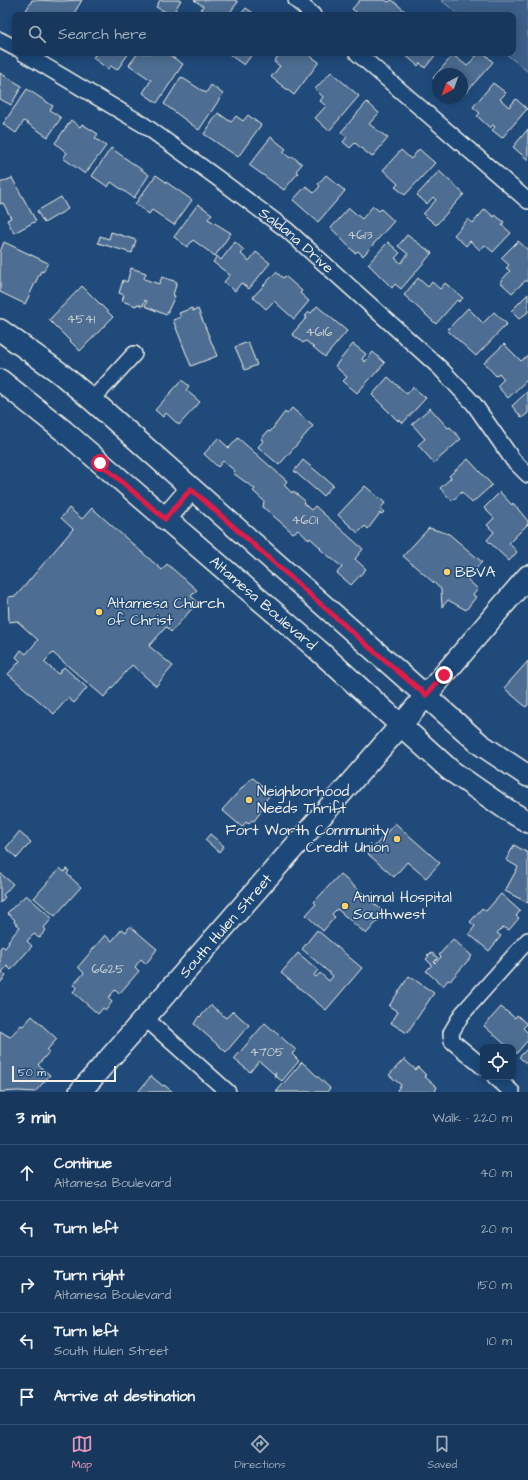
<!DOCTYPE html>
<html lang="en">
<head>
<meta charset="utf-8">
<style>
  body { margin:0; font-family:"Architects Daughter",sans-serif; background:#203f62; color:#f1f3f6 }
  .controls { position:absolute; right:12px; bottom:12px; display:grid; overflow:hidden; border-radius:8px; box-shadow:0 2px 10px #0003 }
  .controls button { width:36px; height:36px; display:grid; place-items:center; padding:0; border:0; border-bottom:1px solid #365272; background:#17385c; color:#f1f3f6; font:20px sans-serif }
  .compass { position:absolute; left:432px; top:68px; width:36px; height:36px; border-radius:50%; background:#17385c; box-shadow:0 2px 10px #0003; rotate:221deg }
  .scale { position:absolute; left:12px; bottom:10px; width:104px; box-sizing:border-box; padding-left:4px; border:2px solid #f4f1e8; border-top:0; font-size:11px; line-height:14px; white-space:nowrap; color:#f4f1e8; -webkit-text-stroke:3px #1f4a7a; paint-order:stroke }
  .stop { position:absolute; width:12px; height:12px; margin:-9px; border:3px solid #e11d48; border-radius:50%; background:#fff }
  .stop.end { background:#e11d48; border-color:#fff; box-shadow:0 1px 4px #0008 }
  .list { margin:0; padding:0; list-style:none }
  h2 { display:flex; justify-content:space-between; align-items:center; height:52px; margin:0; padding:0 16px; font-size:17px }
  h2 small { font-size:13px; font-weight:400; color:#9eacbb }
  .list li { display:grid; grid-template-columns:26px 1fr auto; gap:12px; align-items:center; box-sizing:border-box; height:56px; padding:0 16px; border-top:1px solid #365272 }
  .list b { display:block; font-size:15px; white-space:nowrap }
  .list p { margin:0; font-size:13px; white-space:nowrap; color:#9eacbb }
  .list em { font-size:13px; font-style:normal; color:#9eacbb }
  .icon { flex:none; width:22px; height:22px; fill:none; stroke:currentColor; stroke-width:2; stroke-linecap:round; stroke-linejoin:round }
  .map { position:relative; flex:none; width:528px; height:1092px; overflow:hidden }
  .search { position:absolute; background:#17385c; box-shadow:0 2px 10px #0003; left:12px; right:12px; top:12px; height:44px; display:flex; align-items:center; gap:10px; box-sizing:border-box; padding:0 14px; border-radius:8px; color:#9eacbb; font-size:15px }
  .sheet { height:332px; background:#17385c }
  nav { display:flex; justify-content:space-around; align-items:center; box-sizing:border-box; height:56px; border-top:1px solid #365272; background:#17385c; font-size:11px; color:#9eacbb }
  nav a { display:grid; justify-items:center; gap:2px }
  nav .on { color:#e797bd }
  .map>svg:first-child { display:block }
</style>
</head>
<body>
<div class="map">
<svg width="528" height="1092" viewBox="0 0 528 1092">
  <rect width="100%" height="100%" fill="#1f4a7a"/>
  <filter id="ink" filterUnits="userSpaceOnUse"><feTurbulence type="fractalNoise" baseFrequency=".025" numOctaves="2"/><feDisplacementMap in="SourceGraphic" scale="8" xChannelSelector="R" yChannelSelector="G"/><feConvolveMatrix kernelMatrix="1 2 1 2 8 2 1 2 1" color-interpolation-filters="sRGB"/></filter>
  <g filter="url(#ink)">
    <polygon fill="#3a5f88" stroke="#97a8b8" points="441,0 528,0 528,72 505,53 513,53 513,15 459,15"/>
    <g fill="#4d6e92" stroke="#f4f1e8">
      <polygon points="32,0 61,1 82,0 73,15 25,15 24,14"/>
      <polygon points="160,0 181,0 172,15 156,7"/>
      <polygon points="194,0 235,0 238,2 228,15 206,15 200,11 203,6"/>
      <polygon points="360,0 385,0 388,2 392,0 405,11 402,15 360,15 352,9"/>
      <polygon points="246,8 256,15 240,15"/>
      <polygon points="91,53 129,53 117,70 111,66 108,69 93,58 95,55"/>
      <polygon points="138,53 166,53 183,64 157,103 143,93 151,80 129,65"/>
      <polygon points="231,53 253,53 244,65 230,55"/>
      <polygon points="280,53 306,53 319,62 294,95 271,77 280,66 274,62"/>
      <polygon points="403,53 437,53 425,68 420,63 418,66"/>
      <polygon points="479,53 484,53 493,62 462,97 462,74 438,74 438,82 433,78 453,55 467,66"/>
      <polygon points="331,72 359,96 329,131 315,118 326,106 320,101 323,97 315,89"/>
      <polygon points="0,73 22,86 11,105 0,99"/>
      <polygon points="181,77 206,93 211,85 223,94 199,130 164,104"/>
      <polygon points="493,83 506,93 500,99 509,107 516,99 527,109 502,138 492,130 495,127 493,125 490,128 477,116 480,113 473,107"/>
      <polygon points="27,89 53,106 50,110 61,118 48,137 24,121 16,133 3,124"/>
      <polygon points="367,102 379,113 369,124 388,138 372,157 355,143 350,148 343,142 347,137 341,132"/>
      <polygon points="218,113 231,122 236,116 243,121 248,115 261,125 238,157 204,134"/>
      <polygon points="71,120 80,127 82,124 98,134 95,138 106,146 85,174 63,158 67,153 55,143"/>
      <polygon points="528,129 528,160 513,147"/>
      <polygon points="271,137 286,149 283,152 290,158 292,156 302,164 296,171 298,173 284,190 249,165"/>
      <polygon points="111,148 149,175 134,198 111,182 108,187 92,176"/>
      <polygon points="419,149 435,163 405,195 395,187 398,184 383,170 401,150 411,159"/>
      <polygon points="439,171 464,194 436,225 423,214 436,200 433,197 427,204 417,195"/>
      <polygon points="156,175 192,200 174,225 152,210 149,214 135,204"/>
      <polygon points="326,175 345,191 318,222 293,200 306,186 314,193 320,186 318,184"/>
      <polygon points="12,178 36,221 14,233 7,220 11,218 3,203 0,204 0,183"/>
      <polygon points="61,197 68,209 44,223 37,211"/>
      <polygon points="198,204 212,214 208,219 231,233 215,256 193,240 187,247 174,237"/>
      <polygon points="373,206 379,211 381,209 394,221 363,256 358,251 355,253 331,228 349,208 362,219"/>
      <polygon points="485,209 494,217 495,215 504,222 502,225 511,233 493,252 485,245 480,250 470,241 466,246 454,235 468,219 473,223"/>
      <polygon points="111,232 136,240 132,253 98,243 100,236 109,239"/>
      <polygon points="407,235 432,253 401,289 395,284 392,288 368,264 388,242 400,253 395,258 401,263 408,254 398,246"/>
      <polygon points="518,241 528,250 528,281 525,281 512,293 500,282 510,271 506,268 509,265 501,258"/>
      <polygon points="4,242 48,263 43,272 41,271 25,304 0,292 0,252"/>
      <polygon points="235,242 244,250 241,254 249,261 256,252 270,263 249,289 241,283 235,291 224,282 230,275 213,262 217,256 221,260"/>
      <polygon points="131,268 146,273 144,279 159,284 162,277 177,282 173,295 175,296 166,315 145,306 147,301 145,300 143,306 137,304 136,306 122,301 124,295 119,293 123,280 127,282"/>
      <polygon points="276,272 283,278 285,276 302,291 300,293 309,301 294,319 274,301 266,309 253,297"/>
      <polygon points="418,278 428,287 432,282 440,289 445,283 463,298 459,302 457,300 436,324 404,295"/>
      <polygon points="82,286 113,317 80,351 49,320"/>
      <polygon points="528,294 528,312 519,319 511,311"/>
      <polygon points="317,306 347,331 325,357 306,341 303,343 292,334 307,317 305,316 309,312 311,313"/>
      <polygon points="192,308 193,311 198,309 217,356 191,366 173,320 181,317 179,313"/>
      <polygon points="468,308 483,323 494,312 507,324 476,356 447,330"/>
      <polygon points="248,342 257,365 245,370 235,347"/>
      <polygon points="353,344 366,354 362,359 365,362 373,352 385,363 357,393 343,381 347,377 335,366"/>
      <polygon points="504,344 521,361 528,355 528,379 508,398 497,386 504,379 499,373 496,376 484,363"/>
      <polygon points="388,377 407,394 413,387 426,398 403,423 399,420 398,421 372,395"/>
      <polygon points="182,380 189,386 186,390 200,402 179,425 166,413 163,417 155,410"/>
      <polygon points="528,391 528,413 522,418 512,406"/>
      <polygon points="292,408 313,426 279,465 258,447 263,441 261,439 268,431 270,432 285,412 287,414"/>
      <polygon points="430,408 448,428 450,427 461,439 434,463 418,445 425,439 412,424"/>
      <polygon points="218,438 229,448 238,438 287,481 284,485 292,493 293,491 305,501 303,503 311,510 315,506 363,549 355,559 366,569 351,585 337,573 342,567 320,549 321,548 310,538 309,540 298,530 293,533 263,507 264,501 253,491 255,489 233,473 235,471 223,461 218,467 204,454"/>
      <polygon points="468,459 492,485 472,503 462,492 452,501 440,488 451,478 449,476"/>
      <polygon points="303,460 333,485 323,496 294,471"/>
      <polygon points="365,486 385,503 380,509 384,512 382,514 380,513 368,529 365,526 358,533 338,515"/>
      <polygon points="500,492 512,505 513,503 528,521 528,524 509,543 517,552 509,561 487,540 494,532 487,525 494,518 484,508"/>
      <polygon points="69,508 82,519 92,508 162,570 167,564 197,590 191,596 198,602 171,632 166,627 149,646 173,666 156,686 132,665 104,697 53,653 44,662 58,674 64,667 87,688 74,703 68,698 54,714 8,674 20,661 16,657 21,650 26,654 38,640 17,621 9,622 8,597 16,596 73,529 61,518"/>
      <polygon points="429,528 449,534 482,562 467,579 478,589 473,595 476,597 466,610 448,600 442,607 441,589 403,556"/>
      <polygon points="528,661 528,705 526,707 504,688"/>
      <polygon points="252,777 271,794 261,806 262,808 259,812 260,813 254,821 252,820 248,824 246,822 242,827 222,810"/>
      <polygon points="395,823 440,863 426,878 407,862 394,877 368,854"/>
      <polygon points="19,832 31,842 17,858 6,848"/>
      <polygon points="210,834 224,846 219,852 205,840"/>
      <polygon points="514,845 528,853 528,903 505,891 518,867 506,860"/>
      <polygon points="60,868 64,872 66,869 69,871 67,874 81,887 55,916 34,898"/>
      <polygon points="0,873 13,884 3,895 5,897 0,903"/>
      <polygon points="340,874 385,913 366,934 337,909 332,914 335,917 323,931 306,915 316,904 314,902"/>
      <polygon points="501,894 520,911 516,916 519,918 509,930 503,927 497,933 501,936 489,951 469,934 475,926 470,922 482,908 486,911"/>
      <polygon points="26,895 52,918 44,928 46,930 39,938 34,934 27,941 32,946 11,970 7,966 2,972 6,976 0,983 0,948 2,946 5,948 9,943 8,941 20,927 14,922 15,920 7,913"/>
      <polygon points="130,926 157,949 146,964 141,959 135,967 139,971 119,994 115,990 108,998 112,1002 106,1010 103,1008 98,1014 73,992 77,987 73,985 84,973 78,967 105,935 112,941 122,929 126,932"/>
      <polygon points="317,930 362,968 326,1010 281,973 298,953 318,970 314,975 316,977 320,973 329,981 333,976 302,949"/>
      <polygon points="453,939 472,956 450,981 448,980 443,986 426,971 432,965 426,959 429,956 427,955 432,953 438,958 434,962 435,963 441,957 439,955"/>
      <polygon points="409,976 434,993 407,1033 391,1023 398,1012 389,1006"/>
      <polygon points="211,1005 226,1018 233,1011 249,1025 226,1052 194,1024 199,1016 200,1017"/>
      <polygon points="501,1007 515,1018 517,1015 527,1024 523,1028 528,1033 528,1040 516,1054 513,1051 513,1047 508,1047 484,1026"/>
      <polygon points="32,1016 57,1039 47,1050 49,1052 38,1065 50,1075 35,1092 18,1091 0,1092 0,1031 10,1037 21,1025 23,1026"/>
      <polygon points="265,1023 296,1050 292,1054 299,1061 282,1081 274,1075 276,1073 274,1074 259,1061 250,1072 234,1059"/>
      <polygon points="528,1048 528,1065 519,1057"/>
      <polygon points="404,1059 416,1070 418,1067 426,1075 424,1076 437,1087 435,1092 399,1092 397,1090 401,1085 389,1075"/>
      <polygon points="302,1062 330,1088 327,1092 276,1092"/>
      <polygon points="151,1076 163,1086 164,1085 173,1092 138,1092"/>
    </g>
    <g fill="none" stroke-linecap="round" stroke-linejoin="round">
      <g stroke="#f4f1e8" stroke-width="18">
        <g id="street">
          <polyline points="296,0 313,15"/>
          <polyline points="0,40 15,48"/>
          <path id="s1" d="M23,53L144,125L216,177L287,230L440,368L474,404L513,460L528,475"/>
          <polyline points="357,53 528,201"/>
          <polyline points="92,400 134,354"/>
          <polyline points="144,1017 228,1092"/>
          <polyline points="483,1067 452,1041 451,1033 462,1014 528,940"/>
          <polyline points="495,1077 512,1092"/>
        </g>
      </g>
      <g stroke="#f4f1e8" stroke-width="24">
        <g id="secondary">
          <polyline points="0,330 60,373 92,400 480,744 528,776"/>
          <path id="s2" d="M0,380L64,431L318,650L450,770L506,809L528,822"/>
          <polyline points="165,519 191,489"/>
          <path id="s3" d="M80,1092L401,725L528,576"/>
        </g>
      </g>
      <use href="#street" stroke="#1f4a7a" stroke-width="15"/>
      <use href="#secondary" stroke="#1f4a7a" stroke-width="21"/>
    </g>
  </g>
  <g fill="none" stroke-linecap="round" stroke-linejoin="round" filter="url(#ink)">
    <polyline stroke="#e11d48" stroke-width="5" points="100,463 165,519 191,489 369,647 426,695 444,675"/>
  </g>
  <g fill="#ffd166" stroke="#1f4a7a" stroke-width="1.5">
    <circle cx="447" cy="572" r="4"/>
    <circle cx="99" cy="612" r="4"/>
    <circle cx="249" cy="800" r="4"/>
    <circle cx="397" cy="839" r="4"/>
    <circle cx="345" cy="906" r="4"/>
  </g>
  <g text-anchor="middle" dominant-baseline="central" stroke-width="3" stroke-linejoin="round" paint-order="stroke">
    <g font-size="13" fill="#cad0d2">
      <text x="360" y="235">4613</text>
      <text x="81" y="319">4541</text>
      <text x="319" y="332">4616</text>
      <text x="305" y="520">4601</text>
      <text x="108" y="969">6625</text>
      <text x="267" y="1052">4705</text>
    </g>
    <g font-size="15" fill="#f4f1e8" stroke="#1f4a7a">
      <text stroke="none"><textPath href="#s1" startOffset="332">Saldana Drive</textPath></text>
      <text stroke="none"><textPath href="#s2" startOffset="345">Altamesa Boulevard</textPath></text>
      <text stroke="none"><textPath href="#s3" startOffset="221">South Hulen Street</textPath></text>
    </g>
    <g font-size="15" fill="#f4f1e8" stroke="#1f4a7a" text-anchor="start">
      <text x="455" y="572">BBVA</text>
      <text x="107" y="603">Altamesa Church<tspan x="107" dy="17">of Christ</tspan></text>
      <text x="257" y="791">Neighborhood<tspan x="257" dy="17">Needs Thrift</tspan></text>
      <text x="389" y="830" text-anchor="end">Fort Worth Community<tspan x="389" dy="17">Credit Union</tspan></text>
      <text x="353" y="897">Animal Hospital<tspan x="353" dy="17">Southwest</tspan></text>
    </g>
  </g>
</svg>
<div class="controls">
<button><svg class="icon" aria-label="locate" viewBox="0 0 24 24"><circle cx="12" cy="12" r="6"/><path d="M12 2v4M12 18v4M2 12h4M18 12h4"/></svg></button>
</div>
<svg class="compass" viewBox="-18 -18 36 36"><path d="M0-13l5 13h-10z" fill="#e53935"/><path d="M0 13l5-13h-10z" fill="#9eacbb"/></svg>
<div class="scale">50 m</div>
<div class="stop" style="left:100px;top:463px"></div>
<div class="stop end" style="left:444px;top:675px"></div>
<div class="search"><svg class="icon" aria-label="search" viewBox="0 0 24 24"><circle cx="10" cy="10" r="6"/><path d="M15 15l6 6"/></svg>Search here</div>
</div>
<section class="sheet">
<h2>3 min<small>Walk · 220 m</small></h2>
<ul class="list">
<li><svg class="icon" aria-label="ahead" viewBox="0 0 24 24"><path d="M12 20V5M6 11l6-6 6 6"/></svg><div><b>Continue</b><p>Altamesa Boulevard</p></div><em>40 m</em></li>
<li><svg class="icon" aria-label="left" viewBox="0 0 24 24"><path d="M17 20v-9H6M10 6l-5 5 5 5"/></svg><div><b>Turn left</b></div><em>20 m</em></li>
<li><svg class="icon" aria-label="right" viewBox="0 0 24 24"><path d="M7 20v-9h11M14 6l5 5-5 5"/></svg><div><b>Turn right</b><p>Altamesa Boulevard</p></div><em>150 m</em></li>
<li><svg class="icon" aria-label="left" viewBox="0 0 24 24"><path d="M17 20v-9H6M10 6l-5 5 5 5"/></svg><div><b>Turn left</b><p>South Hulen Street</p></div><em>10 m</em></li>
<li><svg class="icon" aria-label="arrive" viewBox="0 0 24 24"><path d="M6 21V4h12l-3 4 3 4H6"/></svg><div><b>Arrive at destination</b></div></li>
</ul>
</section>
<nav>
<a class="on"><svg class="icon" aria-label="map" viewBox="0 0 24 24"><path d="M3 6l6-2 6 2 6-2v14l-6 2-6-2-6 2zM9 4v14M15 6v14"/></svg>Map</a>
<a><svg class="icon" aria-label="directions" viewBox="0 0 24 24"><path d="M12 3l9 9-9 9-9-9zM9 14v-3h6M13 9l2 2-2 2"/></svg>Directions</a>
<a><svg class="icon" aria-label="saved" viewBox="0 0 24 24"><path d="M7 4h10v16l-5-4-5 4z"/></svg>Saved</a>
</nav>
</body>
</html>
